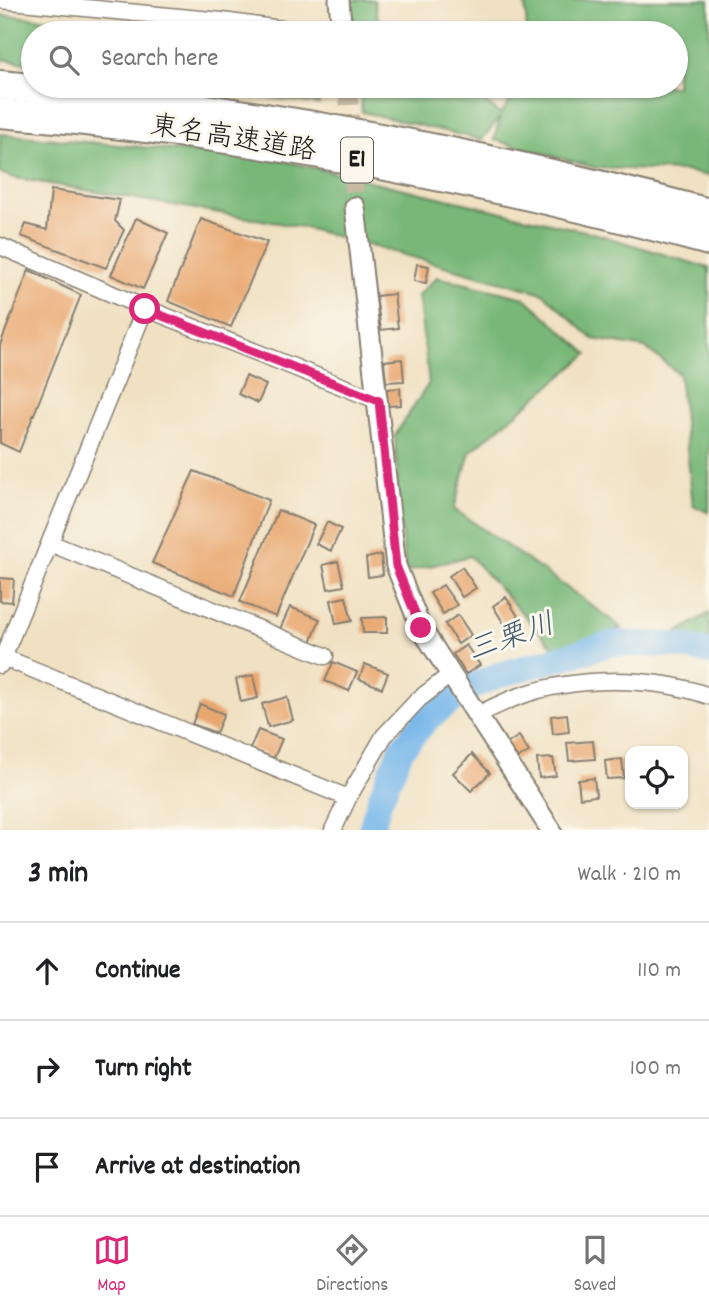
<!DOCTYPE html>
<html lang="en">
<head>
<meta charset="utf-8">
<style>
  body { margin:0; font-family:Dekko,"Klee One",sans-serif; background:#f2f2f2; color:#202124 }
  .controls { position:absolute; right:21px; bottom:21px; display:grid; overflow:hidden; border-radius:14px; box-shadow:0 2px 5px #0004 }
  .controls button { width:63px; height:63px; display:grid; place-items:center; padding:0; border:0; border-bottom:2px solid #e0e0e0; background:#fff; color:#202124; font:35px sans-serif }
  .stop { position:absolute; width:21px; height:21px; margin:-16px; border:5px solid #db2777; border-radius:50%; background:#fff }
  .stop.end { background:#db2777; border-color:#fff; box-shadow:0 2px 7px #0008 }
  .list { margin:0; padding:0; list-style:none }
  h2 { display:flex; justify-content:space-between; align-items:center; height:91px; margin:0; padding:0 28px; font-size:30px }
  h2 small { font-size:23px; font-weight:400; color:#757577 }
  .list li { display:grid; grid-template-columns:46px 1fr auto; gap:21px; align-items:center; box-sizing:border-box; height:98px; padding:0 28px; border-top:2px solid #e0e0e0 }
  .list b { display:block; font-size:26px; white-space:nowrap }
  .list em { font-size:23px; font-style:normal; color:#757577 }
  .icon { flex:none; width:38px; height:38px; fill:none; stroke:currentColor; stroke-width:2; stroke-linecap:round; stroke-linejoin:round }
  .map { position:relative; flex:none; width:709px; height:830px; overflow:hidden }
  .search { position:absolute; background:#fff; box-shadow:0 2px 5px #0004; left:21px; right:21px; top:21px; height:77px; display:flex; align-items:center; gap:18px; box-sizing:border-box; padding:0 24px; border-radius:38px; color:#757577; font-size:26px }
  .sheet { height:385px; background:#fff }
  nav { display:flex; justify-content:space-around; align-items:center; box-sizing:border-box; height:98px; border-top:2px solid #e0e0e0; background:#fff; font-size:19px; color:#757577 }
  nav a { display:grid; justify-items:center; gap:4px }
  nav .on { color:#db2777 }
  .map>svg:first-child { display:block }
</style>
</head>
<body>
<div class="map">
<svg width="709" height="830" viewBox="0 0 709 830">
  <rect width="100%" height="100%" fill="#fbf7ec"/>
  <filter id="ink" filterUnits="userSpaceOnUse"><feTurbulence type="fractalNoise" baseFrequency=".0143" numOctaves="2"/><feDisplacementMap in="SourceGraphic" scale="14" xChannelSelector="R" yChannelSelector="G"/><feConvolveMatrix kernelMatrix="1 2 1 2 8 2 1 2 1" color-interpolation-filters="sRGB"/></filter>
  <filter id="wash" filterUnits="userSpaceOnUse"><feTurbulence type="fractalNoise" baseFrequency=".00686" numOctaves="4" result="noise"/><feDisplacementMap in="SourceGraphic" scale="28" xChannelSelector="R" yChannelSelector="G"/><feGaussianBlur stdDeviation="1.57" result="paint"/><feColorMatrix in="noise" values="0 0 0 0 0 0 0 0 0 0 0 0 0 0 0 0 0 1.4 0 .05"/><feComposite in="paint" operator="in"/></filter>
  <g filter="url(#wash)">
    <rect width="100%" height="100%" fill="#f0e1c3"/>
    <g fill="#78b778" stroke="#4a6a4a" stroke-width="2">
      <polygon points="350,0 374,0 381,33 353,33"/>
      <polygon points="525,0 709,0 709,176 685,171 596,168 494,140 500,117 482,140 362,112 359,86 466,88 501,114 521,86 676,86 676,33 527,33"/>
      <polygon points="0,15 219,33 33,33 33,64 0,59"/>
      <polygon points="189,86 319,86 319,104"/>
      <polygon points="0,134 280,160 597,234 709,268 709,513 693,505 679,374 646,348 593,339 543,293 302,227 15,178 0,173"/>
      <polygon points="437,277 525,298 588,354 470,452 454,509 579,596 622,628 556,650 470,556 406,572 399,513 395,435 429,383 418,295"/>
      <polygon points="709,613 709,648 664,641"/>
    </g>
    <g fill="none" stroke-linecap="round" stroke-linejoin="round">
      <polyline stroke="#75b6ea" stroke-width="26" points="371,830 380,799 402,748 428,718 469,688 499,675 613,643 675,645 709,652"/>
    </g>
    <g id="blocks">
      <g fill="#e9a770">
        <polygon points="51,190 120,200 115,221 124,230 106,268 21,236 26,224 47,230"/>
        <polygon points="136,218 168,233 143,289 111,275"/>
        <polygon points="201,219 267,242 231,327 168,301"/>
        <polygon points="417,264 429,266 426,283 414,281"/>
        <polygon points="29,270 81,295 19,452 0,443 0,345"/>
        <polygon points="394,294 398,328 381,330 376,296"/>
        <polygon points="402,359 404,381 386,382 384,361"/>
        <polygon points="246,376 266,385 258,403 238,394"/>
        <polygon points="400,388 401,405 388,406 387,389"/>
        <polygon points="194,471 269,500 234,596 152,563"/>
        <polygon points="278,510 314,525 276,617 240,602"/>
        <polygon points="327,522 341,529 331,551 316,544"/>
        <polygon points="381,555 383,575 368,577 366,558"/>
        <polygon points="338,561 344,586 328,589 323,565"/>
        <polygon points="462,567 476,588 462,597 449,576"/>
        <polygon points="0,578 14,579 12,602 0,601"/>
        <polygon points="443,585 457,605 443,614 430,593"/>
        <polygon points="346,597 352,621 336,624 331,600"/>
        <polygon points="506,597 519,618 506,627 493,606"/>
        <polygon points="290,607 320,619 311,642 280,629"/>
        <polygon points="458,615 471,635 458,644 445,624"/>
        <polygon points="387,617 387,633 363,633 362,618"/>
        <polygon points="466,645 480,665 466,674 453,654"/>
        <polygon points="333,662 357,672 349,691 325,681"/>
        <polygon points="365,664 388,673 382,688 359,679"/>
        <polygon points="253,675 258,698 241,702 236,679"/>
        <polygon points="287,697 293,720 268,727 262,704"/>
        <polygon points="200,704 224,714 216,733 192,724"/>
        <polygon points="567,714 569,732 553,734 551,716"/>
        <polygon points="258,730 282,739 274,758 250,749"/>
        <polygon points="519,736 529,752 515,760 505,745"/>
        <polygon points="593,741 595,759 569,761 567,743"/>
        <polygon points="472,754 490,773 471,791 453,773"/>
        <polygon points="553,758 556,776 539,778 537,759"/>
        <polygon points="622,759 624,778 607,779 605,761"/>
        <polygon points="594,778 596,796 580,798 578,780"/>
      </g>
    </g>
  </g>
  <g filter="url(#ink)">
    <use href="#blocks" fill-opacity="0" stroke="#867e70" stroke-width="2"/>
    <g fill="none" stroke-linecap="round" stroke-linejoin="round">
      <polyline stroke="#c6baa2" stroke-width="19" stroke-dasharray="19 10" stroke-linecap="butt" points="348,86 355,207"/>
      <g stroke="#867e70" stroke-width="19">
        <g id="minor">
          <polyline points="0,0 222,21 311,33"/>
          <polyline points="0,246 145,308 379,401"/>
          <polyline points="50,543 325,656"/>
          <polyline points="0,656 348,798"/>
          <polyline points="0,665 145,308"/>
          <path d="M477,715C490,709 503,702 517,697C574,676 652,676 709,696"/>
          <polyline points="333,830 348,798 384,736 419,699 450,675"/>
        </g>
      </g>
      <g stroke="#867e70" stroke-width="23">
        <g id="tertiary">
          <polyline points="339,0 342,33"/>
          <polyline points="355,207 396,566 421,628 551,830"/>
        </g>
      </g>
      <g stroke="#867e70" stroke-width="32">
        <g id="motorway">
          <path d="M0,85C240,106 477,151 709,213"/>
          <path d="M0,113C240,132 477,178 709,241"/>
        </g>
      </g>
      <use href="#minor" stroke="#fff" stroke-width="16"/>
      <use href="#tertiary" stroke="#fff" stroke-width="19"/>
      <use href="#motorway" stroke="#fff" stroke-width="28"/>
    </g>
  </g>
  <g fill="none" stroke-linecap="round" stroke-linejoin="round" filter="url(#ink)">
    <polyline stroke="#db2777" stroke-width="9" points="145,309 379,401 396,566 421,628"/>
  </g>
  <g text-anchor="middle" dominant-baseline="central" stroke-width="6" stroke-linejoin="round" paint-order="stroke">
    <rect fill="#fbf7ec" stroke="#5f5e5a" stroke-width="2" x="341" y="137.5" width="32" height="45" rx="5"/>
    <g font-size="26" font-weight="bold" fill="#1c1c1c">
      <text x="357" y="160">E1</text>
    </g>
    <g font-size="28" fill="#1c1c1c" stroke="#fbf7ec">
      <text transform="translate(233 141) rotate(9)">東名高速道路</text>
    </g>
    <g font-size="30" font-style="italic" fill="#405a6e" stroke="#fbf7ec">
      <text transform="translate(512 640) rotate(-19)">三栗川</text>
    </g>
  </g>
</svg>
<div class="controls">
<button><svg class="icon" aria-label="locate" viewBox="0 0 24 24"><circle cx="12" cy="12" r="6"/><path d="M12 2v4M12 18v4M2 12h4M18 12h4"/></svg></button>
</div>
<div class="stop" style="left:145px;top:309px"></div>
<div class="stop end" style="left:421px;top:628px"></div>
<div class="search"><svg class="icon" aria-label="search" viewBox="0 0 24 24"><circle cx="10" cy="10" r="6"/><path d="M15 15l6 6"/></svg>Search here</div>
</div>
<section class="sheet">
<h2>3 min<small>Walk · 210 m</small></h2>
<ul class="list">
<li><svg class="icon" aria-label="ahead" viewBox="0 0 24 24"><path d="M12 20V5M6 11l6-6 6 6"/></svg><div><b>Continue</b></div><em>110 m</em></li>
<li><svg class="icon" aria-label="right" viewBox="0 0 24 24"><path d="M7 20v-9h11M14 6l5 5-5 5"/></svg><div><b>Turn right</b></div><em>100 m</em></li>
<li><svg class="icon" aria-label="arrive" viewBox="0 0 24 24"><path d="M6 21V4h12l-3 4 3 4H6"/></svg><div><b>Arrive at destination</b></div></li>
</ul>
</section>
<nav>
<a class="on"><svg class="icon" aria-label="map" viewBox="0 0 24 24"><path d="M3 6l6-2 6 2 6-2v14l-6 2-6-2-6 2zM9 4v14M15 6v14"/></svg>Map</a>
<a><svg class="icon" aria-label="directions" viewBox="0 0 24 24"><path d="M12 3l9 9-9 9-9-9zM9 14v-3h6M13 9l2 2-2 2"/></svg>Directions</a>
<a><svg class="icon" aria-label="saved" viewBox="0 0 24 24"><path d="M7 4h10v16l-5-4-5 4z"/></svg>Saved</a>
</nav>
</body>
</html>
